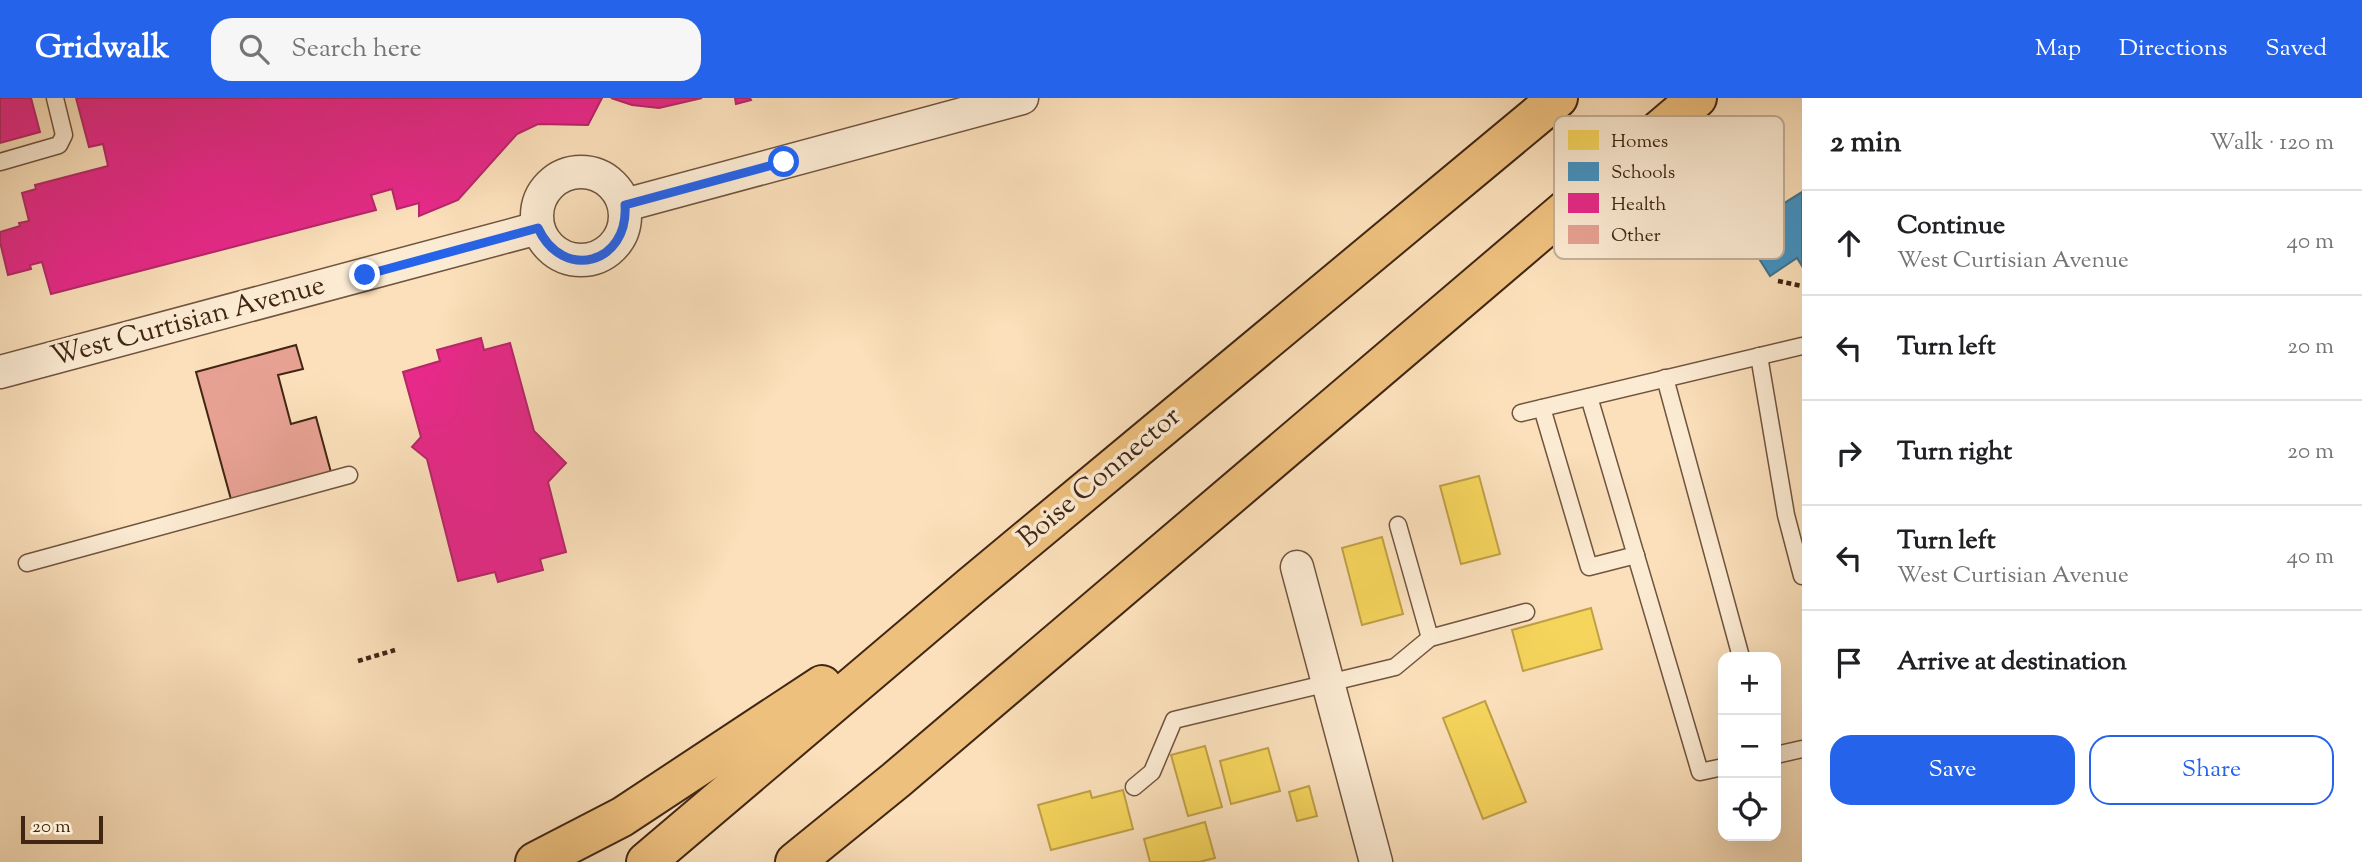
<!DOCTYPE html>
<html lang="en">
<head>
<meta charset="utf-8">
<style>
  body { margin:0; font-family:"Sorts Mill Goudy",serif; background:#f6f6f6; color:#202124 }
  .controls { position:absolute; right:21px; bottom:21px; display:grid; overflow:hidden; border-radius:14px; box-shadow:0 7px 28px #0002 }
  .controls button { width:63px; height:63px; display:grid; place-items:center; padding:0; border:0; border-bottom:2px solid #e0e0e0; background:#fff; color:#202124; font:35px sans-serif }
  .scale { position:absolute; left:21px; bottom:18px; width:82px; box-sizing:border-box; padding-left:7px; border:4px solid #412614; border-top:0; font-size:19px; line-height:24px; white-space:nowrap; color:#412614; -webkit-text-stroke:5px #fcebd3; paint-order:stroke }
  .stop { position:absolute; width:21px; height:21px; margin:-16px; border:5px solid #2563eb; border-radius:50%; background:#fff }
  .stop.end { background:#2563eb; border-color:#fff; box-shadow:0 2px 7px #0008 }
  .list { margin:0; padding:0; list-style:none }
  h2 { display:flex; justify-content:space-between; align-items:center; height:91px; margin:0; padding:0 28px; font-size:30px }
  h2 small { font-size:23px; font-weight:400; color:#757577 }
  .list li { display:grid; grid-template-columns:46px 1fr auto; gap:21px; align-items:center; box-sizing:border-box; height:105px; padding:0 28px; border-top:2px solid #e0e0e0 }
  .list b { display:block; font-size:26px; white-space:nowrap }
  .list p { margin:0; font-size:23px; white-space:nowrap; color:#757577 }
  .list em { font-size:23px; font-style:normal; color:#757577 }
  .actions { display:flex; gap:14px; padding:21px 28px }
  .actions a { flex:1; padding:16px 0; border:2px solid #2563eb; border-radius:21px; text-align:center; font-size:24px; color:#2563eb }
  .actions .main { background:#2563eb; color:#fff }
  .icon { flex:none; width:38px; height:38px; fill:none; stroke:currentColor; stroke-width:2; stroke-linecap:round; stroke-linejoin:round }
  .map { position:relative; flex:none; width:1802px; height:764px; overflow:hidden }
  header { display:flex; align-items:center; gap:42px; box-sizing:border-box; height:98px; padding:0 35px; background:#2563eb; color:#fff }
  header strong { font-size:33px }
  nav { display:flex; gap:38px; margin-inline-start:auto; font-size:24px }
  .search { width:490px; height:63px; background:#f6f6f6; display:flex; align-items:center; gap:18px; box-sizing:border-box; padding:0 24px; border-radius:21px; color:#757577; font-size:26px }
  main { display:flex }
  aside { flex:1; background:#fff }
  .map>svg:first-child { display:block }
</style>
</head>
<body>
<header>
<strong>Gridwalk</strong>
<div class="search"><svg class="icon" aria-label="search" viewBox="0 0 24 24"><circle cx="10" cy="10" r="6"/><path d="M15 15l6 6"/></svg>Search here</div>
<nav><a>Map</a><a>Directions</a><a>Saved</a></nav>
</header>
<main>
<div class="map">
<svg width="1802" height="764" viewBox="0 0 1802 764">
  <rect width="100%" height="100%" fill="#fbe0bb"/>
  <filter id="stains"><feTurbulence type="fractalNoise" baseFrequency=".00286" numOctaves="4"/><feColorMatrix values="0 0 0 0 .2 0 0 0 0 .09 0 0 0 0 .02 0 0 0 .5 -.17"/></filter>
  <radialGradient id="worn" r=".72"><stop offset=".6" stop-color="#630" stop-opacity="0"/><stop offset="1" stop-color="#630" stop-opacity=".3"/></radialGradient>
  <g fill="#f6d55c" stroke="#c0a046" stroke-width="2">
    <polygon points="1479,378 1500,456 1461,466 1440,388"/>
    <polygon points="1382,439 1403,516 1362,527 1342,450"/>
    <polygon points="1591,510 1602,551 1523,573 1512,532"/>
    <polygon points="1485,603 1526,704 1483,721 1443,620"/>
    <polygon points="1205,648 1222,709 1188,718 1171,657"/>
    <polygon points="1268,650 1280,693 1231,706 1220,663"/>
    <polygon points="1309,688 1317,718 1297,723 1289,694"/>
    <polygon points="1123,692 1133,731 1051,752 1038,707 1090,693 1092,700"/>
    <polygon points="1205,724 1215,760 1199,764 1150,764 1144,741"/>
  </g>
  <polygon fill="#4393c3" stroke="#42728e" stroke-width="2" points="1802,94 1802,168 1797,160 1770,178 1741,132"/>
  <g fill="#e7298a" stroke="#b52867" stroke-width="2">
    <polygon points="0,0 31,0 40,34 0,45"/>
    <polygon points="76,0 602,0 588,27 538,26 517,36 458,102 419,118 419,105 397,111 392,91 371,97 376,112 51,196 42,164 30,167 31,171 8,177 0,144 0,134 20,128 19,125 29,123 22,95 36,91 35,87 108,68 103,46 89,49"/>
    <polygon points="611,0 702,0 659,10 632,7"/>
    <polygon points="735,0 750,0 751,2 736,6"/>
    <polygon points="481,240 484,252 510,245 534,333 566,365 548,384 566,454 540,461 543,472 498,484 495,474 458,483 427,361 412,349 421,339 403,274 440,263 437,252"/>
  </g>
  <polygon fill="#e7a193" stroke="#412614" stroke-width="2" points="296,247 303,271 278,277 291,326 316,319 332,378 232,405 196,274"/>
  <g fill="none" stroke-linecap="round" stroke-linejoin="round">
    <g stroke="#70543e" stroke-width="19">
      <g id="lane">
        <polyline points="0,64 59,47 64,37 55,0"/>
        <polyline points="1759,258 1786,417 1802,478"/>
        <polyline points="1665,280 1741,559"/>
        <polyline points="1589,299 1700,674 1723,669"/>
        <polyline points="1542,310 1589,469 1636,457"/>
        <polyline points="1521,315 1802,248"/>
        <polyline points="1398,427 1430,540"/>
        <polyline points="27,465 349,377"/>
        <polyline points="1776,657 1802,651"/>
        <polyline points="1134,689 1152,674 1174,622 1395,569 1430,540 1526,514"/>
      </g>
    </g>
    <g stroke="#70543e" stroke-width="35">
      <g id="street">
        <circle cx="581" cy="118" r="44"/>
        <polyline points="625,107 1022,0"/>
        <polyline points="0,274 538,130"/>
        <polyline points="1297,469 1376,764"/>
      </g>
    </g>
    <g stroke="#412614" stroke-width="42">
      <g id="highway">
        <polyline points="535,764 622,719 822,587"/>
        <polyline points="646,764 970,489 1558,0"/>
        <polyline points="795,764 896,682 1697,0"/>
      </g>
    </g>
    <g stroke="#412614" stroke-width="4.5" stroke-dasharray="5 3.5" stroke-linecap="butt">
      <polyline points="1778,183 1802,188"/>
      <polyline points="358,563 395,552"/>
    </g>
    <use href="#lane" stroke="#fcebd3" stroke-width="16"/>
    <use href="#street" stroke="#fcebd3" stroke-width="32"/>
    <use href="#highway" stroke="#eec07e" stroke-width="38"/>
  </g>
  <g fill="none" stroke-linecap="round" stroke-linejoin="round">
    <path stroke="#2563eb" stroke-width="9" d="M365,177L538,130C563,184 629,166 625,107L784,64"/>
  </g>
  <g text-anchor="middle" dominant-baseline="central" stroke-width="7" stroke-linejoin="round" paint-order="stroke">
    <g font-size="28" fill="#412614" stroke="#fcebd3">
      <text transform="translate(188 224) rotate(-15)">West Curtisian Avenue</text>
      <text transform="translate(1100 380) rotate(-40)">Boise Connector</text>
    </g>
  </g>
  <rect x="1554" y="18" width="230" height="143" rx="10" fill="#fcebd3" stroke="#c4b09a" stroke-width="2"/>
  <rect x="1568" y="32" width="31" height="20" fill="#f6d55c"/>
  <rect x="1568" y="64" width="31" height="19" fill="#4393c3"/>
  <rect x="1568" y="95" width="31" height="20" fill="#e7298a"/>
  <rect x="1568" y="127" width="31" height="19" fill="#e7a193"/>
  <g font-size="19" fill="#412614">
    <text x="1611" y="49">Homes</text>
    <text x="1611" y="80">Schools</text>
    <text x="1611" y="112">Health</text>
    <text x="1611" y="143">Other</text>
  </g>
  <rect width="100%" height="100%" filter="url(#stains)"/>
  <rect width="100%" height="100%" fill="url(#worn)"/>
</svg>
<div class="controls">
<button>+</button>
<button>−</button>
<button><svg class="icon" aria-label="locate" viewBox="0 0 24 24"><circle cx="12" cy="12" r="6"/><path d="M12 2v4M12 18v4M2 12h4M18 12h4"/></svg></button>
</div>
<div class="scale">20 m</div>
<div class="stop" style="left:784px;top:64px"></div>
<div class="stop end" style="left:365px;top:177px"></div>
</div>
<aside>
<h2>2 min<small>Walk · 120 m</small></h2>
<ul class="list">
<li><svg class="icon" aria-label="ahead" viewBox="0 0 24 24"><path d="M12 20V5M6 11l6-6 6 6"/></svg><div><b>Continue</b><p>West Curtisian Avenue</p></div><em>40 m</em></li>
<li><svg class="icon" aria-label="left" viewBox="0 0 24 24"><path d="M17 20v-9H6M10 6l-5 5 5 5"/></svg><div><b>Turn left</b></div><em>20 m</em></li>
<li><svg class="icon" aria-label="right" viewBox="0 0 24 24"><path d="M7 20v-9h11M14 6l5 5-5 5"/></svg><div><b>Turn right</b></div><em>20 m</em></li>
<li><svg class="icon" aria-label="left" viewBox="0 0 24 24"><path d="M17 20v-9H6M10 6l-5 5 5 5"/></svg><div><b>Turn left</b><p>West Curtisian Avenue</p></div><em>40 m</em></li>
<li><svg class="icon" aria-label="arrive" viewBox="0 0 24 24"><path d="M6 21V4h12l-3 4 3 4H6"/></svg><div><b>Arrive at destination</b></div></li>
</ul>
<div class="actions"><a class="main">Save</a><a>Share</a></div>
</aside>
</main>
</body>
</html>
